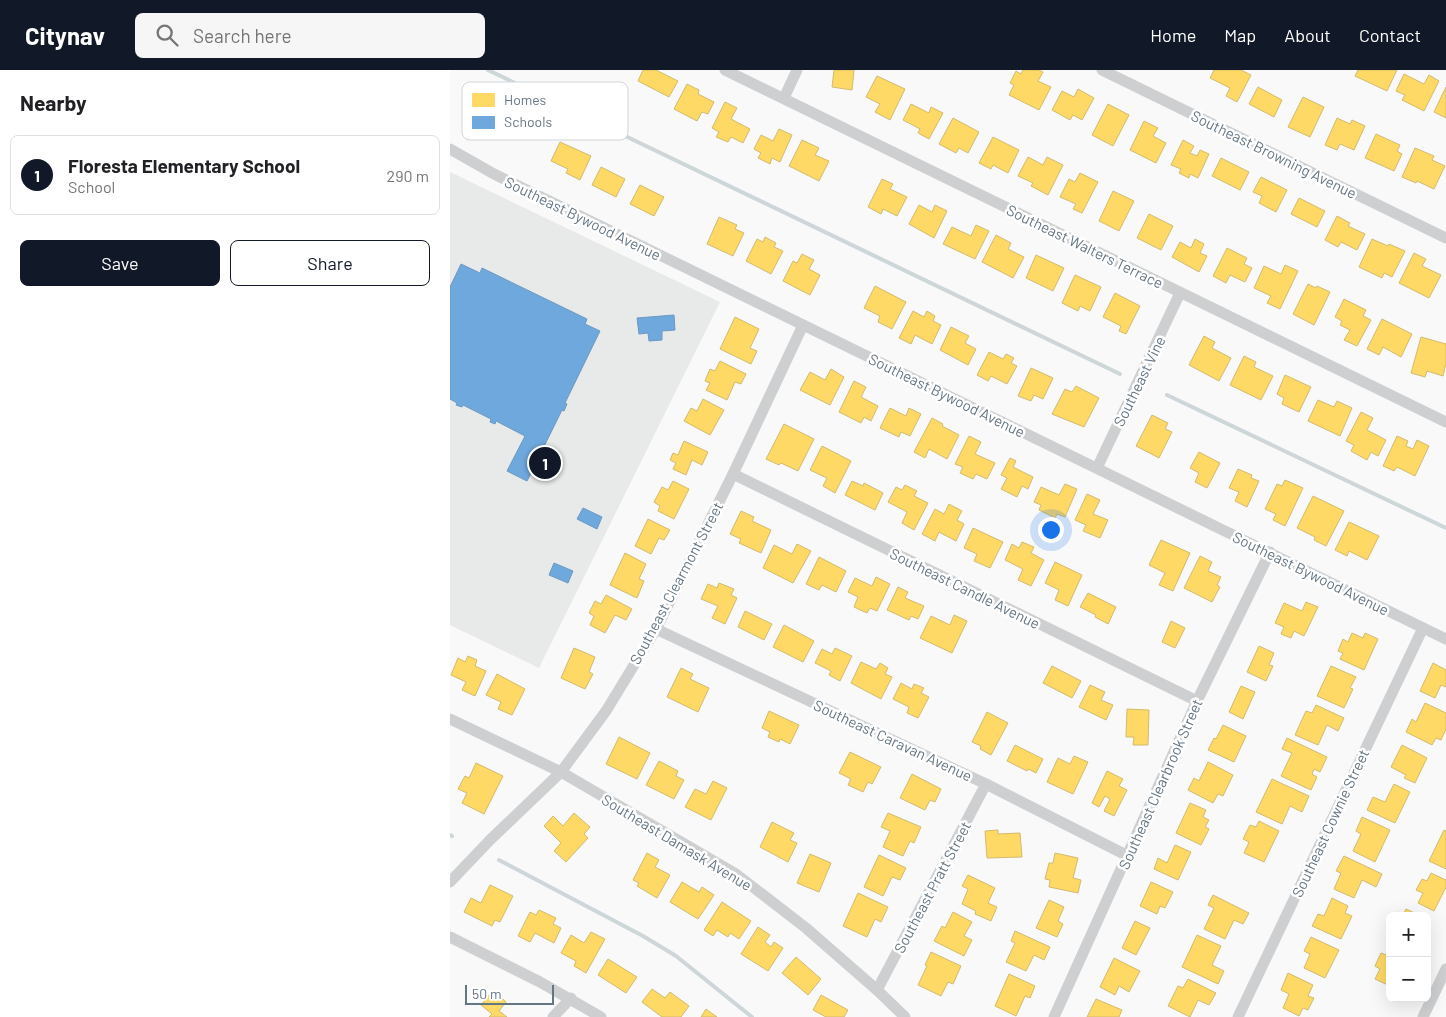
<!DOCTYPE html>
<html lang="en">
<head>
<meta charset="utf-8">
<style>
  body { margin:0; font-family:Barlow,sans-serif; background:#f6f6f6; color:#202124 }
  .controls { position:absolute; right:15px; bottom:15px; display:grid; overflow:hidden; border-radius:8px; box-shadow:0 5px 20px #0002 }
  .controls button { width:45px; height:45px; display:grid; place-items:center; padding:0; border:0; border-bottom:1px solid #e0e0e0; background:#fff; color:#202124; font:25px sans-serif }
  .scale { position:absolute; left:15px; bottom:12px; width:89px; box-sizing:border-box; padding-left:5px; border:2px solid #657683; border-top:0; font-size:14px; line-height:18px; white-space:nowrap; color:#657683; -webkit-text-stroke:4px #fff; paint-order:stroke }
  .you { position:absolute; left:600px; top:459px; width:18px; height:18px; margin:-12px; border:4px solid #fff; border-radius:50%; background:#1a73e8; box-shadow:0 0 0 8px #1a73e833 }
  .badge { display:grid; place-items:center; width:32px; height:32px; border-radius:50%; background:#111827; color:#fff; font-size:16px; font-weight:700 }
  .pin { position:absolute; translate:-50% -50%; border:2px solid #fff; box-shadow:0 1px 5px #0006 }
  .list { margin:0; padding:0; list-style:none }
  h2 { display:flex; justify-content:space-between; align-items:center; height:65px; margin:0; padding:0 20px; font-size:21px }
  h2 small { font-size:16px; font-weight:400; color:#757577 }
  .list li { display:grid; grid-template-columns:32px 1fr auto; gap:15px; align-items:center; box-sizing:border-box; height:80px; margin:0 10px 10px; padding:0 10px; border:1px solid #e0e0e0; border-radius:8px }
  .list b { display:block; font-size:19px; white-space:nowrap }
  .list p { margin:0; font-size:16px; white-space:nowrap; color:#757577 }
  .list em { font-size:16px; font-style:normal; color:#757577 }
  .actions { display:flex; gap:10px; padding:15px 20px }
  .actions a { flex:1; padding:11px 0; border:1px solid #111827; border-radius:8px; text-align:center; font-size:18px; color:#111827 }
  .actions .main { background:#111827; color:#fff }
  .icon { flex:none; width:28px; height:28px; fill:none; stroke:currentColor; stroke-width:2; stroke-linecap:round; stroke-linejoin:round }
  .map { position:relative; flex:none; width:996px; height:947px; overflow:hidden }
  header { display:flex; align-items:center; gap:30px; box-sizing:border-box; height:70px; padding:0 25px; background:#111827; color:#fff }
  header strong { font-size:24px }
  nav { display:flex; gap:28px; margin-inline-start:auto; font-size:18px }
  .search { width:350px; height:45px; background:#f6f6f6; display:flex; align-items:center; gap:12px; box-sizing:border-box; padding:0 18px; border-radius:8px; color:#757577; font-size:19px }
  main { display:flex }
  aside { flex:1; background:#fff }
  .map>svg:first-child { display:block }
</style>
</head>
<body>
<header>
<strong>Citynav</strong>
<div class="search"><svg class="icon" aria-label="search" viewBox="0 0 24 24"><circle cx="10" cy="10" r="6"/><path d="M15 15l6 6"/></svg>Search here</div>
<nav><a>Home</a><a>Map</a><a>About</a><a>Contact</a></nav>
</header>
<main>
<aside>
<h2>Nearby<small></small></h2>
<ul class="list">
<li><span class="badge">1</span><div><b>Floresta Elementary School</b><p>School</p></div><em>290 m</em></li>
</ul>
<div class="actions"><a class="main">Save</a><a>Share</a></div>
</aside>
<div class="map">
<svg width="996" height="947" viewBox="0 0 996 947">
  <rect width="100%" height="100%" fill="#f9f9f9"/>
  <polygon fill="#e8e9e9" points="0,102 270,232 89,598 0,555"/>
  <g fill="#ffd966" stroke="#d1bb6f">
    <polygon points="193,0 206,0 228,11 219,27 188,11"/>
    <polygon points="384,0 404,0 402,20 382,17"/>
    <polygon points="573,0 589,0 593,2 588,11 601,17 589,40 559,25 564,15 560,13 566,1 571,4"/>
    <polygon points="764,0 791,0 801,5 787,32 776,26 780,18 760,8"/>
    <polygon points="908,0 947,0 937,21 905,6"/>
    <polygon points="954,4 974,14 979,5 989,11 974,41 952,30 955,25 946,21"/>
    <polygon points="427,6 455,19 440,50 425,42 430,34 416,27"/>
    <polygon points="237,14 249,20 248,24 264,32 258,44 252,42 247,51 224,39"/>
    <polygon points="808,17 832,30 824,47 799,34"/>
    <polygon points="996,17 996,48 984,42"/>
    <polygon points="628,19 644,28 632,50 623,45 620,50 602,40 612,21 624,27"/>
    <polygon points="853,27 874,37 860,67 838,57"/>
    <polygon points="275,32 287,38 281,49 300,59 293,73 281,67 278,72 266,67 269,62 262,58"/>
    <polygon points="461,34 479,43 481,37 493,43 479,69 468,63 470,59 453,50"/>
    <polygon points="658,34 679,45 663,76 642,65"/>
    <polygon points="503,48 529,62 518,83 509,78 506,83 489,74"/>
    <polygon points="887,48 900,54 902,50 915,56 904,80 890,74 887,80 875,75"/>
    <polygon points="694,51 708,58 703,66 716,73 706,93 680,80"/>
    <polygon points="329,59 342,65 330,92 322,88 320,94 308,88 311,83 304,79 311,65 323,71"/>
    <polygon points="926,64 950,75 947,81 952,84 944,101 915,88"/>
    <polygon points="543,67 569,80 558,103 543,95 541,99 529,93"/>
    <polygon points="352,70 369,78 365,85 379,91 369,111 339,96"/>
    <polygon points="733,70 744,76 740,83 747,86 750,80 759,84 748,108 740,104 739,108 729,103 731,99 721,95"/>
    <polygon points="110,72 141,86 130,110 116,103 118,99 101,91"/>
    <polygon points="965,78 984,86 982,90 995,96 984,119 967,111 966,113 952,107"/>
    <polygon points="578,87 593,95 597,87 613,95 598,125 581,116 583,113 568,106"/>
    <polygon points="771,88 799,102 790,120 762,106"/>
    <polygon points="151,97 175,109 166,127 142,115"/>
    <polygon points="630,103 648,112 632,143 623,139 626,134 610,127 619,109 625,112"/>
    <polygon points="811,107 837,120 826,142 809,133 812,126 803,122"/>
    <polygon points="432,109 443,114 440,119 457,127 447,146 433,139 431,144 418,137"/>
    <polygon points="190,115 214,127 204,146 180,134"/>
    <polygon points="663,121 684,131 669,161 649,151"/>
    <polygon points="849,128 875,141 867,157 841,144"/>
    <polygon points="469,135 482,142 485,135 497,141 484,168 459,154"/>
    <polygon points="699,144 723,156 711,180 687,168"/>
    <polygon points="887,146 900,153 898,156 915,164 907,180 891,172 888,177 875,170"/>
    <polygon points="269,147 287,155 285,159 294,163 283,186 257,174"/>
    <polygon points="526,155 539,161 525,189 493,174 502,157 521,166"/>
    <polygon points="546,165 561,173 558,179 574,187 563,208 532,192"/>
    <polygon points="315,167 326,173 324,177 333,181 321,204 296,191 307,169 313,172"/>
    <polygon points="745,169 754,174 750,183 757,186 749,202 722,187 730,172 741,178"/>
    <polygon points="922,169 938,176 939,174 955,181 942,207 934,203 932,208 909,197"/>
    <polygon points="777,178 797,188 794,194 802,198 795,212 780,205 776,213 763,206"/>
    <polygon points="964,183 976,189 972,196 991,205 979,228 949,213"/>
    <polygon points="352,184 364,190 359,199 370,205 360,225 333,211 343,191 347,193"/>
    <polygon points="586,185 614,198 603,221 576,208"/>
    <polygon points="835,195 848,201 830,239 817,233 821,226 804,218 814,196 831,204"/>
    <polygon points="625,205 651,217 640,241 630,236 628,241 612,233"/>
    <polygon points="858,214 866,218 867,216 880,222 864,255 843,244"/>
    <polygon points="425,216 456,232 442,259 428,252 430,246 414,238"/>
    <polygon points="665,223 690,236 676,264 669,261 671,256 653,247"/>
    <polygon points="894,229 916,240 913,246 921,250 907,276 894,270 900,260 890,255 892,251 885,247"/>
    <polygon points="463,241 474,247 477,241 485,246 483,251 491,255 482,274 465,265 461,274 449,268"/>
    <polygon points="285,247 309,259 300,278 307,281 301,294 270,279"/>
    <polygon points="932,249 962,264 951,287 933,277 929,285 917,279"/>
    <polygon points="501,257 519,266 515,273 526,279 518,295 490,280"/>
    <polygon points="754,266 765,272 762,278 781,288 769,311 739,295"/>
    <polygon points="971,267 996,274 996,293 993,306 977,301 975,307 961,303"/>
    <polygon points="539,282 553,289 556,284 564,288 561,293 567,296 557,314 541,306 538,311 527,305"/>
    <polygon points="794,286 806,292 804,297 823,306 811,330 780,315"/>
    <polygon points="270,291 296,304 291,314 285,312 277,330 256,320 260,313 255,311 260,299 265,301"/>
    <polygon points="581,298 603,308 593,329 584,325 581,331 568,326"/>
    <polygon points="381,299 394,307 380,335 350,320 360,302 375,310"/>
    <polygon points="835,305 861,317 849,342 832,334 834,328 827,324"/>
    <polygon points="404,311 416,317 411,327 428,336 421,351 414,347 411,353 389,342"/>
    <polygon points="626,316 649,328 634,357 602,344 615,319 622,322"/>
    <polygon points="253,329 274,340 260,365 234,351 241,338 247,341"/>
    <polygon points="868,330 884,337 887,331 902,338 890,366 858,351"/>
    <polygon points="440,338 456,346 459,338 471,344 460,366 451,362 449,367 430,358"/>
    <polygon points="911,342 923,348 917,360 936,370 928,386 921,382 917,390 901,381 904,375 896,371"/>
    <polygon points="702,345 718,353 715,359 722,362 709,388 686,376"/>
    <polygon points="482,348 493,354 492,356 509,365 497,389 479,379 475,388 464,382"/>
    <polygon points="334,354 364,369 348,401 331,393 329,395 316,389"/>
    <polygon points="519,366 531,372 525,384 545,393 537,409 526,404 523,409 510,403 513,397 505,394"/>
    <polygon points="947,366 958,371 956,376 963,379 967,370 979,376 965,406 947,397 944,401 933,396"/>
    <polygon points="234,371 258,382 252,395 242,390 236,405 223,399 226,393 220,390 223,383 228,385"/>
    <polygon points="372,376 401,391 385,423 373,416 377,408 360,400"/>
    <polygon points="749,382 770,393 757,418 745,412 749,403 740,398"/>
    <polygon points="560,388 566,391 563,397 583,407 578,419 572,416 567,427 551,419 557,408 551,405"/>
    <polygon points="788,399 802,405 801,408 809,411 797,437 785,431 789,422 779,418"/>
    <polygon points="835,410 853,418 835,456 823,450 826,444 815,439 827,414 832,416"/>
    <polygon points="223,411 239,419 224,449 208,441 210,436 204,432 212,417 218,420"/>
    <polygon points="402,411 413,416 414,413 433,423 425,440 395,425"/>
    <polygon points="615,414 627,419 615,447 607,444 605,448 589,440 591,435 584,432 591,417 609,425"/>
    <polygon points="455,415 467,421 464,426 478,433 464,460 452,453 457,442 438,432 446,417 452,420"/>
    <polygon points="637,424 650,430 643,444 658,450 650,468 633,461 636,455 625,450"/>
    <polygon points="863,426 894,441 876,476 864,470 865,467 847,458"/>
    <polygon points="499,434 512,441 507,450 514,454 506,471 489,462 485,471 472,464 485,439 494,444"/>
    <polygon points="291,441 304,447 302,451 321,460 311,483 289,473 291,469 280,464"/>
    <polygon points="198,449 220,460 214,470 209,468 201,484 185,476"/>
    <polygon points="899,452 929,466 917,490 899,481 897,486 885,480"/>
    <polygon points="523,458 553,472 540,498 524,491 527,484 514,478"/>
    <polygon points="711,470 740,483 723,521 709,515 715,503 699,495"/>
    <polygon points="572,472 584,477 581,483 594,490 581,516 568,510 573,499 555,490 562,474 569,478"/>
    <polygon points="347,474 361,481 343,513 313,498 324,475 342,484"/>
    <polygon points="175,483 196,494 189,509 194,511 187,528 160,515"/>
    <polygon points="750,486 762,492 758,501 771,507 767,515 770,517 762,532 734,518"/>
    <polygon points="369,487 396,501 386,522 372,515 369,520 356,514"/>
    <polygon points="605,492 632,505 618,536 605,530 609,520 595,513"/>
    <polygon points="426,507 440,514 427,541 420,538 417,543 404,537 408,527 398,522 405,508 422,516"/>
    <polygon points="269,513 284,519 281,525 287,528 275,554 262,548 268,536 251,529 258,514 267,518"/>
    <polygon points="448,517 458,522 455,528 474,536 468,549 461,546 459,550 437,540"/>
    <polygon points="638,523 666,537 658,554 645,547 646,545 630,537"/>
    <polygon points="156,525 182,539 176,550 165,545 155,563 140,555 144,546 139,543 145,531 151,534"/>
    <polygon points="856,532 868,537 854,566 844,561 841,568 831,564 834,557 825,553 834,533 852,541"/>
    <polygon points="295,541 322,554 314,570 288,557"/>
    <polygon points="504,545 517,551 502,583 470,568 481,546 500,555"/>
    <polygon points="721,551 735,558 725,578 712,572"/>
    <polygon points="334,555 364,571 353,592 323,577"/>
    <polygon points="902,563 913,568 915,563 928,569 914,600 890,589 893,583 888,581 893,569 898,572"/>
    <polygon points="809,576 824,583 819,595 823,596 816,611 797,602"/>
    <polygon points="124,578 145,587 139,602 143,604 135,619 111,608"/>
    <polygon points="385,578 402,586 390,611 379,605 381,601 365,593 372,579 382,584"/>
    <polygon points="18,586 27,590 25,596 36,601 25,626 12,620 16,612 1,605 8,588 15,592"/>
    <polygon points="411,592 426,599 430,593 438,598 435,604 442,607 431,629 401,613"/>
    <polygon points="983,593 996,600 996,617 991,615 985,628 970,621"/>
    <polygon points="602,596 631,611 622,628 593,613"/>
    <polygon points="881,596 906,607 900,618 903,619 894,638 867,626"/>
    <polygon points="231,598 243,604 240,609 259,618 248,642 217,627"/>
    <polygon points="47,604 75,619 62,645 48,639 51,632 36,625"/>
    <polygon points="451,613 462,619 464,614 474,618 471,623 479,627 468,648 457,643 459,637 443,629"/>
    <polygon points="640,615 655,622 651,630 663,635 656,650 629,637"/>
    <polygon points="791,616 805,622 793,649 779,642"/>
    <polygon points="975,633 996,643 996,659 991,670 986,668 982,675 956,662 962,649 966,652"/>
    <polygon points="866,635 894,648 888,661 877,655 868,675 845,665 856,641 862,643"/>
    <polygon points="677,639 699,640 698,675 683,675 684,667 676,667"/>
    <polygon points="319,641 349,655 340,674 330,669 329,672 318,667 320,662 312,658"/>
    <polygon points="537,642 558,653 541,685 530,679 531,676 522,672"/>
    <polygon points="773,655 796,666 784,692 758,680 764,668 766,669"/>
    <polygon points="169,667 200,683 187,709 156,694"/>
    <polygon points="837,668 877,687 870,702 864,699 862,704 867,707 861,720 831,706 842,683 832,679"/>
    <polygon points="565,675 593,689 586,703 578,699 577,701 557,691"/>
    <polygon points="952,675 977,688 965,713 954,708 956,705 941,697"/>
    <polygon points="400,682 431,697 422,714 418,712 413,722 398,715 401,709 389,703"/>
    <polygon points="624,686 638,692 623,724 597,712 608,688 620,694"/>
    <polygon points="209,691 228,701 226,706 234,710 224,729 196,715"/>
    <polygon points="758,692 783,705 773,726 768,724 763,733 738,720 744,708 749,711"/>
    <polygon points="26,693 53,706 34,744 12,733 17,723 8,719 15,706 19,708"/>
    <polygon points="657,701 673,709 669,716 677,720 664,746 654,741 660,729 655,726 649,737 642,733"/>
    <polygon points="462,704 491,719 485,732 480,730 475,740 450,728"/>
    <polygon points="822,709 859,726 852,742 840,736 832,754 806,742"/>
    <polygon points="263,711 277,718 261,750 235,737 245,719 256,724"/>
    <polygon points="944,714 960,722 945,753 917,740 923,727 935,732"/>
    <polygon points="740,733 756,740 753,747 759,750 755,757 759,759 751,775 726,763"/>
    <polygon points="124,743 140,757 134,764 138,768 116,792 104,781 111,773 94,756 103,746 113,756"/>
    <polygon points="438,743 471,757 464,773 460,771 453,786 433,777 440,761 431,757"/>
    <polygon points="912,747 940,760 925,792 903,781 911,764 906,761"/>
    <polygon points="809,751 829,761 814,792 794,783 799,772 793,769 800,755 806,757"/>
    <polygon points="322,752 344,763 340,770 347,773 338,792 310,777"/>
    <polygon points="548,760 548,764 570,763 572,787 537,788 535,761"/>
    <polygon points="994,760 996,761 996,799 979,791"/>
    <polygon points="725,775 741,782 728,810 704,799 708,788 717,793"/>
    <polygon points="197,783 209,790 205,797 220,805 207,828 187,816 189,813 183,810"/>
    <polygon points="605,783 628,788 623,808 631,810 628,823 599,817 600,810 595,809 599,793 603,793"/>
    <polygon points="360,784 381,793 369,822 347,813"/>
    <polygon points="429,785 456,798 450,810 442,807 433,826 414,817"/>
    <polygon points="894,786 932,804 926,817 912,810 904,828 884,819 891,803 886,801"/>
    <polygon points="981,803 996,810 996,817 984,841 968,833 973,823 966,820 972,809 977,811"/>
    <polygon points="518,805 545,818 538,833 547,837 541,851 525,844 526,841 512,834 518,819 512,816"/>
    <polygon points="232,812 249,822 252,817 264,825 248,849 220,832"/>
    <polygon points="701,812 723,822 715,838 710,836 707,844 690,836"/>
    <polygon points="40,815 63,826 50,852 45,850 42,856 14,842 21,828 31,833"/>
    <polygon points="408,823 438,837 431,852 425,849 417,867 393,856"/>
    <polygon points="763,825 799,843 793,854 784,850 775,869 754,859 764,838 758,835"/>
    <polygon points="882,828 898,836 895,843 902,846 891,869 862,856 868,844 874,846"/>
    <polygon points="599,830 614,837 608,851 613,854 607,867 586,858"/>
    <polygon points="272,832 301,851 289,869 280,863 278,867 267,860 263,866 254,860"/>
    <polygon points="956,839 971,846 946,846 948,842 953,845"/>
    <polygon points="89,840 106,848 103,854 111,858 104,873 85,863 80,872 68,866 80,842 86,845"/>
    <polygon points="503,842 522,852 514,866 522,870 514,886 484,871 492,856 495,858"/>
    <polygon points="685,851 700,858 686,885 672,878"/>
    <polygon points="308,857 320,865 315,872 321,877 324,872 333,878 318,901 291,884"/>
    <polygon points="565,861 600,877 594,890 584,885 576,901 556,892 565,873 561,871"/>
    <polygon points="141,862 155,869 136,903 124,896 126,891 111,883 121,865 134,873"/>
    <polygon points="747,865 771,876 762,895 774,901 768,914 732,897"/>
    <polygon points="861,867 889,880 875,908 854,898 860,884 854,881"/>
    <polygon points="939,879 940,879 940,916 925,909 930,899 925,896 931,883 936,885"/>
    <polygon points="481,882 511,896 503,914 498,912 491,926 468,915 477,896 475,895"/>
    <polygon points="346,887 371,909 358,925 332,903"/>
    <polygon points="664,888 690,901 679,922 669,916 665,925 650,917"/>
    <polygon points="158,889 187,907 176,923 148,905"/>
    <polygon points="838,903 863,915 858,926 864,928 858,940 853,938 849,946 833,938 839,924 831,920"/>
    <polygon points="559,904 585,916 580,928 575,926 566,946 545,936"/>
    <polygon points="738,909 766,923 759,935 748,930 740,947 718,936 728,916 733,918"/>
    <polygon points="202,919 215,928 220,922 239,936 231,947 212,947 192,932"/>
    <polygon points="43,920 56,932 49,941 57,947 39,947 42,944 31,935"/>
    <polygon points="371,925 398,940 394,947 376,947 363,940"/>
    <polygon points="646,929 672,940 669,947 637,947"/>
    <polygon points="256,939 267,947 251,947"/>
  </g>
  <g fill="#6fa8dc" stroke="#6c99c1">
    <polygon points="11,194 30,203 32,198 137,249 135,254 150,261 115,333 117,334 114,341 112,340 77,411 57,401 75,366 46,351 45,354 40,352 41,349 13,335 12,337 6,335 7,333 0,329 0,217"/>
    <polygon points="224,245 225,260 212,261 212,270 199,271 198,263 189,264 187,248"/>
    <polygon points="133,438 152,447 147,459 127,449"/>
    <polygon points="104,493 123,501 118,513 99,505"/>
  </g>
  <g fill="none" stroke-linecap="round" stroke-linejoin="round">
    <g stroke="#ced6d9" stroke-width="4">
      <polyline points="38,0 670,304"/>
      <polyline points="717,325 996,458"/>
      <polyline points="0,765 2,766"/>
      <polyline points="49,790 193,866 226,886 302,947"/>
    </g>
    <g stroke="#cecfd0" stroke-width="11">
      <polyline points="275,0 996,352"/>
      <polyline points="652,0 996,168"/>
      <polyline points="334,28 347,0"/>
      <polyline points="0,79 44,104 996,569"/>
      <polyline points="647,398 730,223"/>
      <polyline points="283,404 747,631"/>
      <polyline points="206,559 536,714 678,786"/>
      <polyline points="0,649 111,702 286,804 356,858 427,920 455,947"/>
      <polyline points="0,812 40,770 111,702 156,641 206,559 283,404 353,255"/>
      <polyline points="0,867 90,912 151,947"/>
      <polyline points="427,920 536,714"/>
      <polyline points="103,947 121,928"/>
      <polyline points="604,947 747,631 820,482"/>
      <polyline points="788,947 973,558"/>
      <polyline points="973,947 996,899"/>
    </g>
  </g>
  <g text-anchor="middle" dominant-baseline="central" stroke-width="5" stroke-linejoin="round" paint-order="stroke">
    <g font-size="15" fill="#657683" stroke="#fff">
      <text transform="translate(824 84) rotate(26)">Southeast Browning Avenue</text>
      <text transform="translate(133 148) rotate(26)">Southeast Bywood Avenue</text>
      <text transform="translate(635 176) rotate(26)">Southeast Walters Terrace</text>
      <text transform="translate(689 311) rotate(-64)">Southeast Vine</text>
      <text transform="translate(497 325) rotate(26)">Southeast Bywood Avenue</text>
      <text transform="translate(861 503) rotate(26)">Southeast Bywood Avenue</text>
      <text transform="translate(226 513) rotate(-62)">Southeast Clearmont Street</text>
      <text transform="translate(515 518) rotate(26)">Southeast Candle Avenue</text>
      <text transform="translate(443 670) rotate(25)">Southeast Caravan Avenue</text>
      <text transform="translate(710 714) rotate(-66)">Southeast Clearbrook Street</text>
      <text transform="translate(880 753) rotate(-65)">Southeast Cownie Street</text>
      <text transform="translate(227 772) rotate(31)">Southeast Damask Avenue</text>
      <text transform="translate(482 817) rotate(-62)">Southeast Pratt Street</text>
    </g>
  </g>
  <rect x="12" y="12" width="166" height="58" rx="8" fill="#fff" stroke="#d1d6da" stroke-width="1"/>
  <rect x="22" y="23" width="23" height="14" fill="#ffd966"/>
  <rect x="22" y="46" width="23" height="13" fill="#6fa8dc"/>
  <g font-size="14" fill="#657683">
    <text x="54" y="35">Homes</text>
    <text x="54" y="57">Schools</text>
  </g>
</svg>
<div class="controls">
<button>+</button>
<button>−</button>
</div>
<div class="scale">50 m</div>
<div class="you"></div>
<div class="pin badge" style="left:95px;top:393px">1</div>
</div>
</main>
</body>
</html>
